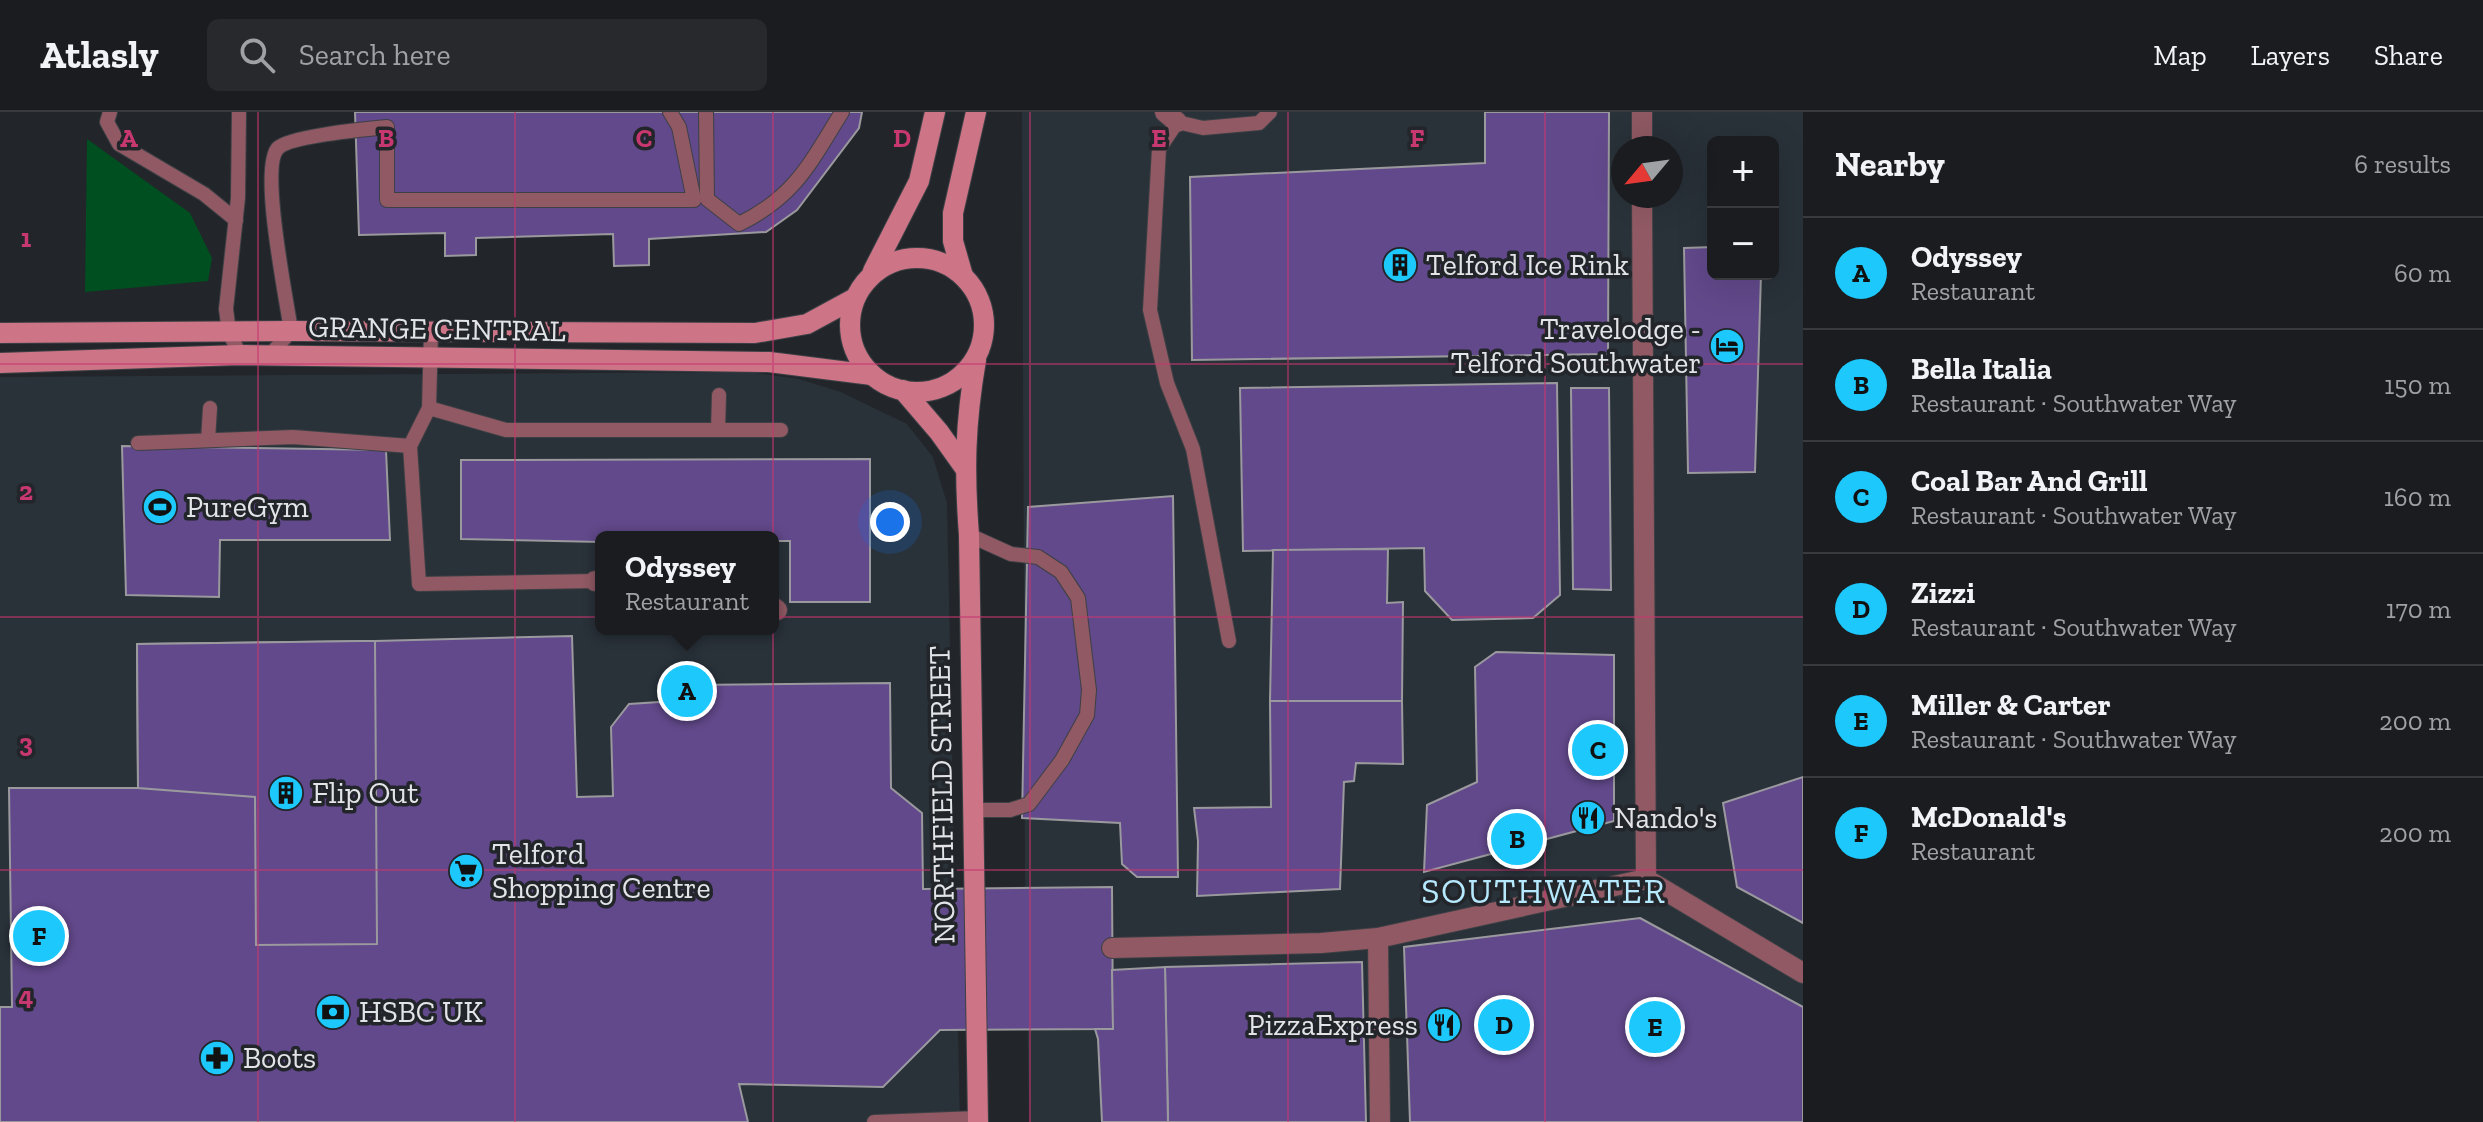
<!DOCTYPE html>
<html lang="en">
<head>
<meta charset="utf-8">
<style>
  body { margin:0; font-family:"Zilla Slab",serif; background:#27292c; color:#f1f3f6 }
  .controls { position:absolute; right:24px; top:24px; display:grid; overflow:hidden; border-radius:12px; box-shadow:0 8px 32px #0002 }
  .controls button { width:72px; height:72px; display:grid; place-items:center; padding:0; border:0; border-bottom:2px solid #383a3d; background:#1a1c1f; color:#f1f3f6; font:40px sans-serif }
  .compass { position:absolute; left:1611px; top:24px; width:72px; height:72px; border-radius:50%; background:#1a1c1f; box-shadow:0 8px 32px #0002; rotate:241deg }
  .you { position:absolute; left:890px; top:410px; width:28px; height:28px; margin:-20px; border:6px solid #fff; border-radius:50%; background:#1a73e8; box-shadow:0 0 0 12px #1a73e833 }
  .badge { display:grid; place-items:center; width:52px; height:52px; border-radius:50%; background:#1dc9fc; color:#111; font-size:26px; font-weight:700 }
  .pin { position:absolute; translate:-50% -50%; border:4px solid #fff; box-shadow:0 2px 8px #0006 }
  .popup { position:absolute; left:595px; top:419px; width:184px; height:104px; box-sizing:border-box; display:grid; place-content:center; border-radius:12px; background:#1a1c1f; filter:drop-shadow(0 2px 6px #0005); font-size:26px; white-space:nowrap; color:#9fa1a4 }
  .popup b { font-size:30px; color:#f1f3f6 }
  .popup::after { content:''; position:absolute; left:50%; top:100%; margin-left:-16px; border:16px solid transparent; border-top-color:#1a1c1f }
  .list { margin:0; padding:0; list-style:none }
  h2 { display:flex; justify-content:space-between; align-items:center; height:104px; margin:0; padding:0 32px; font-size:34px }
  h2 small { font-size:26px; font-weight:400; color:#9fa1a4 }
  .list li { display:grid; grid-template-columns:52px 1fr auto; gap:24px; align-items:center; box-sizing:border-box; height:112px; padding:0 32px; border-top:2px solid #383a3d }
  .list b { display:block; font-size:30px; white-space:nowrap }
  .list p { margin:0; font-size:26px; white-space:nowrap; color:#9fa1a4 }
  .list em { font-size:26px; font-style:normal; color:#9fa1a4 }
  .icon { flex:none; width:44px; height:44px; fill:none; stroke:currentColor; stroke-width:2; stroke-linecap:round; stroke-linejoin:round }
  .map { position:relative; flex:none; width:1803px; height:1010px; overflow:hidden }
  header { display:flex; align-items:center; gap:48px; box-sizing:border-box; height:112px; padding:0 40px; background:#1a1c1f; border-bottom:2px solid #383a3d }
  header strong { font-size:38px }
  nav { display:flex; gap:44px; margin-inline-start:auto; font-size:28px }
  .search { width:560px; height:72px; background:#27292c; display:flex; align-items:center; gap:20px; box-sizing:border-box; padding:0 28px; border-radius:12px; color:#9fa1a4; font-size:30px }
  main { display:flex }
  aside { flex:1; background:#1a1c1f }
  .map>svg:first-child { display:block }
</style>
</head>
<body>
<header>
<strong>Atlasly</strong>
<div class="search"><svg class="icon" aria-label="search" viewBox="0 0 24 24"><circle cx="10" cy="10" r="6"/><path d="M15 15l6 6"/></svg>Search here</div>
<nav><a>Map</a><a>Layers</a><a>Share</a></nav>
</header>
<main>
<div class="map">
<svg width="1803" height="1010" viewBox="0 0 1803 1010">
  <rect width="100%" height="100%" fill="#222529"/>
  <g fill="#293139" fill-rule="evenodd">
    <path d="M1022,0H1803V1010H1029L1025,766ZM1713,30H1773V162H1713ZM1623,36H1671V84H1623Z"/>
    <path d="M749,260L799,267L841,280L907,312L933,345L947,391L960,1010H0V265ZM601,425H773V517H601Z"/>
  </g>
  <polygon fill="#004f20" points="87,27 190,101 212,146 208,169 85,180"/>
  <g fill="#62498b" stroke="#9a999e" stroke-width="2">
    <polygon points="355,0 862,0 859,16 797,98 766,120 649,127 649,153 614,154 613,122 476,126 476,143 445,144 445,121 359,123"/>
    <polygon points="1485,0 1609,0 1608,242 1192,248 1190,65 1485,51"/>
    <polygon points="1713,135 1713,162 1761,162 1755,360 1688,361 1684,136"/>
    <polygon points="1557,271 1560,483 1533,506 1452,508 1425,479 1424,436 1243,439 1240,276"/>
    <polygon points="1571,276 1609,276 1611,478 1573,477"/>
    <polygon points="122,334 386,338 390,428 220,428 219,485 126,483"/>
    <polygon points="870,347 870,490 790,490 790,429 773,429 773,425 601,425 601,430 461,427 461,348"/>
    <polygon points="1173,384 1178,765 1137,765 1122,752 1120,711 1022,706 1028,395"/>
    <polygon points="1388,437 1387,491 1403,490 1402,589 1270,589 1273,438"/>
    <polygon points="572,524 577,685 613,684 611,615 629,592 674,589 677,579 688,573 890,571 891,676 922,701 923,777 1112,775 1113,917 940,918 883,975 739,972 748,1010 0,1010 0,895 12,895 9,676 138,676 137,532 375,529"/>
    <polygon points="361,529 375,529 377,832 256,833 255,685 138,676 137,532"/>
    <polygon points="1496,540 1614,543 1614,709 1424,760 1427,693 1477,670 1475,555"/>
    <polygon points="1270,589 1402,589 1403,652 1356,651 1354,669 1344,670 1340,777 1197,784 1198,729 1194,696 1271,695"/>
    <polygon points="1803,665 1803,811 1737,775 1723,691"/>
    <polygon points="1640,806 1803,895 1803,1010 1410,1010 1404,835"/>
    <polygon points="1362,850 1366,1010 1168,1010 1165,855"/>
    <polygon points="1165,855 1168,1010 1102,1010 1098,927 1095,917 1113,917 1112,858"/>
  </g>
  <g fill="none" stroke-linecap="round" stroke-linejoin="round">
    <g stroke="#3d4044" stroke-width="16">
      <g id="lane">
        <polyline points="110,0 107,10 119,32 204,82 236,108"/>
        <polyline points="239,0 238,86 226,197 229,220 240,243"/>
        <path d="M706,0L707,87L739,112C796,84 810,51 842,0"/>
        <polyline points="431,220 429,296 410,334 419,472 595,469"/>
        <path d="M270,243L291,219C287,189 259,55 278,36C290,24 368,17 387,15V88H694L679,15L670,0"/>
        <polyline points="429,296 506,318 781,318"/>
        <polyline points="718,318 719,283"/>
        <polyline points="208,328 210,296"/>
        <polyline points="138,331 293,325 410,334"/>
        <polyline points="969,423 1011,442 1038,445 1061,460 1078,486 1089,578 1087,603 1062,648 1029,692 1010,698 972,698"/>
        <polyline points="1229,529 1193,337 1167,271 1150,198 1159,37 1177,10 1203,16 1259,11 1270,0"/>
        <polyline points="874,1010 978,1006"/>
      </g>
    </g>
    <g stroke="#3d4044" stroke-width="22">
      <g id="street">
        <polyline points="1165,0 1177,10"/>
        <polyline points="1642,0 1642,36"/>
        <polyline points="595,469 601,468"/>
        <polyline points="773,495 777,498"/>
        <polyline points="1646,767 1803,861"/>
        <polyline points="1378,826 1380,1010"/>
        <polyline points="1112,836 1321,831 1378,826 1646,767 1642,84"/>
      </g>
    </g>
    <g stroke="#3d4044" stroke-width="22">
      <g id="secondary">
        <circle cx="917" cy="213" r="67"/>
        <polyline points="873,159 919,69 935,0"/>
        <polyline points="963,164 953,129 953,101 976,0"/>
        <polyline points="0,221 291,219 755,221 807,212 855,186"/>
        <path d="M976,248C965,312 964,358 969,423L978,1010"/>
        <polyline points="0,251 240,243 769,250 872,263"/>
        <polyline points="903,278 939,320 964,355"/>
      </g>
    </g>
    <use href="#lane" stroke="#905964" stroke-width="14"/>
    <use href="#street" stroke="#905964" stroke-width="20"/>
    <use href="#secondary" stroke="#cd7487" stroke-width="20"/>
  </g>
  <path fill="none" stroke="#c73770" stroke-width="2" stroke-opacity="0.55" d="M258,0V1010M515,0V1010M773,0V1010M1030,0V1010M1288,0V1010M1545,0V1010M0,252H1803M0,505H1803M0,758H1803"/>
  <defs>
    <g id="building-disc" transform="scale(1.8)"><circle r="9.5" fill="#1dc9fc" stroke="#222529"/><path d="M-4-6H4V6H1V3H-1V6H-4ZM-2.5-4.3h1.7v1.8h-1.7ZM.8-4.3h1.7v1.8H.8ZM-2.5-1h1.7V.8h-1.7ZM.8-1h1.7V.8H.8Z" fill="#111"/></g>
    <g id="hotel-disc" transform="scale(1.8)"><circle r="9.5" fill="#1dc9fc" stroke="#222529"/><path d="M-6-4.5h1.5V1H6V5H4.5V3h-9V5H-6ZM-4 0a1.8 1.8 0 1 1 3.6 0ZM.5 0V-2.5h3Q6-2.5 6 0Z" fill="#111"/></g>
    <g id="stadium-disc" transform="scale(1.8)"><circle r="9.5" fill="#1dc9fc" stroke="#222529"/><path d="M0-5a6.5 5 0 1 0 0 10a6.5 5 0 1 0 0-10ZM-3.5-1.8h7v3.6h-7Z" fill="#111"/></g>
    <g id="restaurant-disc" transform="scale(1.8)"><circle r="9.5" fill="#1dc9fc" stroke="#222529"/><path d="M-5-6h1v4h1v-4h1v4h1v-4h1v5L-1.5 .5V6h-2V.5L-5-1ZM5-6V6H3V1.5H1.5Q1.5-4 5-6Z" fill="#111"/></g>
    <g id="supermarket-disc" transform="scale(1.8)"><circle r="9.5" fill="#1dc9fc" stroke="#222529"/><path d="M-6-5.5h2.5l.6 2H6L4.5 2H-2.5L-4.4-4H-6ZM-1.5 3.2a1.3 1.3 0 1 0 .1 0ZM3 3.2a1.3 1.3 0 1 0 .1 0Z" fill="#111"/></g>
    <g id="bank-disc" transform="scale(1.8)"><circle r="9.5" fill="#1dc9fc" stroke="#222529"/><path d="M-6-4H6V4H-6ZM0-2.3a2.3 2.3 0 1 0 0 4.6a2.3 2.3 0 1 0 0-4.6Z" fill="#111"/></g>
    <g id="pharmacy-disc" transform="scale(1.8)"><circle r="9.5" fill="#1dc9fc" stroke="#222529"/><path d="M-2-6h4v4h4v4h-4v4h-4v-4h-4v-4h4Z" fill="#111"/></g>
  </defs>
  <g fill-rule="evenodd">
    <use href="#building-disc" x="1400" y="153"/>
    <use href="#hotel-disc" x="1727" y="234"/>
    <use href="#stadium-disc" x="160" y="395"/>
    <use href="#building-disc" x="286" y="681"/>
    <use href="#restaurant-disc" x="1588" y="706"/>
    <use href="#supermarket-disc" x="466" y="759"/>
    <use href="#bank-disc" x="333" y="900"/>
    <use href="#restaurant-disc" x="1444" y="913"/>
    <use href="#pharmacy-disc" x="217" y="946"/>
  </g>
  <g text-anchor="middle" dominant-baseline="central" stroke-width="7" stroke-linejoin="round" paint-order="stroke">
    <g font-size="30" fill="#e2e4e7" stroke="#222529" text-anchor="start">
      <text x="1426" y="153">Telford Ice Rink</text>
      <text x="1701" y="217" text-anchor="end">Travelodge -<tspan x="1701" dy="34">Telford Southwater</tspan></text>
      <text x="186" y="395">PureGym</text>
      <text x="312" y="681">Flip Out</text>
      <text x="1614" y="706">Nando's</text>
      <text x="492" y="742">Telford<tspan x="492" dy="34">Shopping Centre</tspan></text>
      <text x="359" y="900">HSBC UK</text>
      <text x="1418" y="913" text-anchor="end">PizzaExpress</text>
      <text x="243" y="946">Boots</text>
    </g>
    <g font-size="30" fill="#e2e4e7" stroke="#222529">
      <text transform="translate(437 217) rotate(1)">GRANGE CENTRAL</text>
      <text transform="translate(942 683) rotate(-91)">NORTHFIELD STREET</text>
    </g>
    <g font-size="34" letter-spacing="2" fill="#b6e9fe" stroke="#222529">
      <text x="1544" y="779">SOUTHWATER</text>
    </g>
  </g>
  <g font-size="26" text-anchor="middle" font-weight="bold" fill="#c73770" stroke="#222529" stroke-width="7" stroke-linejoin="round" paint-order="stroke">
    <text x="129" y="35">A</text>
    <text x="386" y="35">B</text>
    <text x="644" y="35">C</text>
    <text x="902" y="35">D</text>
    <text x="1159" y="35">E</text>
    <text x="1417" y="35">F</text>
    <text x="26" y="135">1</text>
    <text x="26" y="388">2</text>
    <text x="26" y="640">3</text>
    <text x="26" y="893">4</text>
  </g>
</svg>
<div class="controls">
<button>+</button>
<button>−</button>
</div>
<svg class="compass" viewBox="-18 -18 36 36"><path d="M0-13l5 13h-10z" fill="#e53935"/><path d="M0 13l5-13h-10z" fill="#9fa1a4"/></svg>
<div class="you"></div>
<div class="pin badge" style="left:687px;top:579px">A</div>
<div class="popup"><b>Odyssey</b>Restaurant</div>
<div class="pin badge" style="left:1517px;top:727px">B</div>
<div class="pin badge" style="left:1598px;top:638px">C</div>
<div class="pin badge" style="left:1504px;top:913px">D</div>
<div class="pin badge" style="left:1655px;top:915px">E</div>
<div class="pin badge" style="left:39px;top:824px">F</div>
</div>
<aside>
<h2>Nearby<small>6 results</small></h2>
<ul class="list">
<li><span class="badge">A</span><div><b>Odyssey</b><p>Restaurant</p></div><em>60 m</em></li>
<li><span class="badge">B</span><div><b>Bella Italia</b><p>Restaurant · Southwater Way</p></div><em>150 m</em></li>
<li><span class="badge">C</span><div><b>Coal Bar And Grill</b><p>Restaurant · Southwater Way</p></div><em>160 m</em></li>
<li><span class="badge">D</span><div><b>Zizzi</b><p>Restaurant · Southwater Way</p></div><em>170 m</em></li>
<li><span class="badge">E</span><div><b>Miller &amp; Carter</b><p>Restaurant · Southwater Way</p></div><em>200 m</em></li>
<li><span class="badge">F</span><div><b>McDonald's</b><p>Restaurant</p></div><em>200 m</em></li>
</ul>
</aside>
</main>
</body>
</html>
